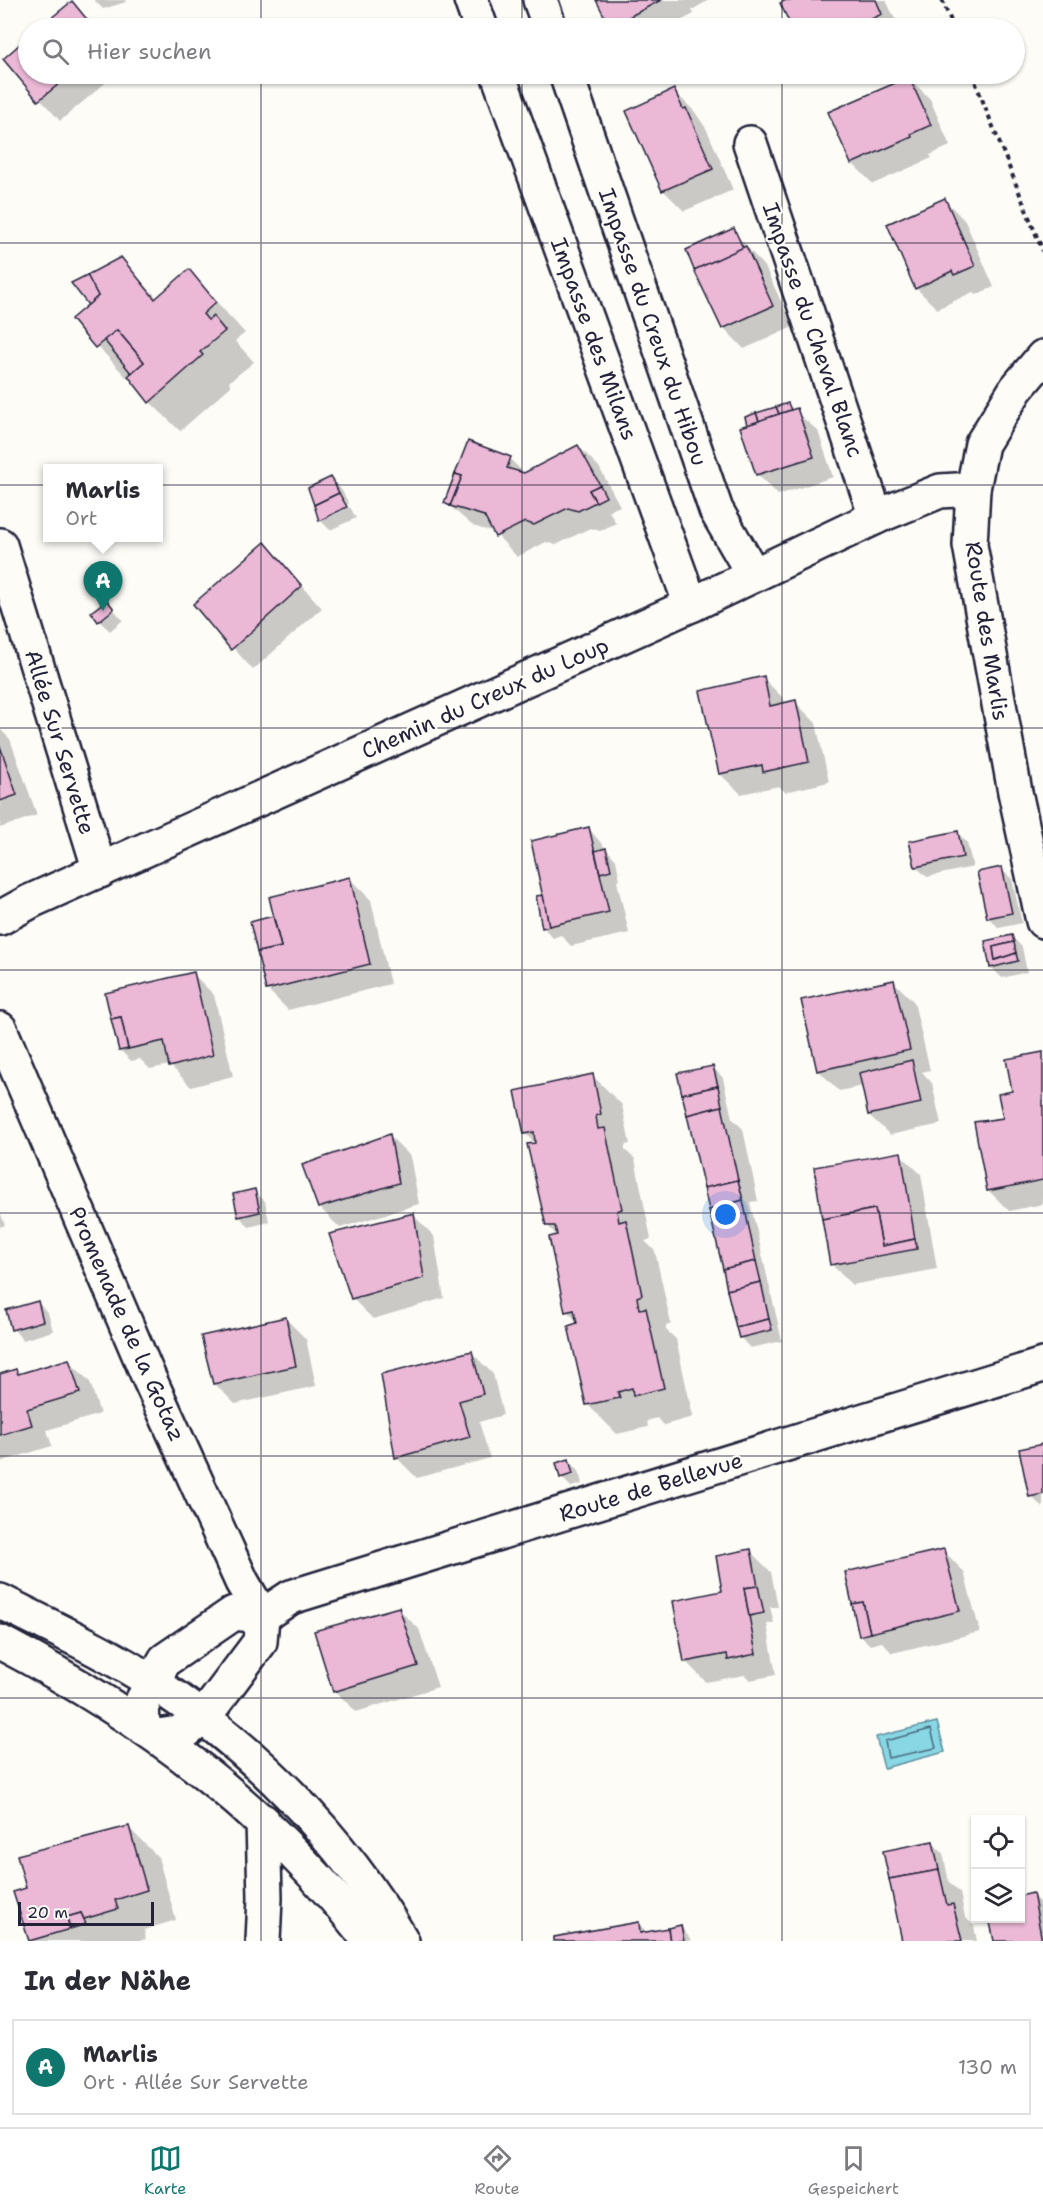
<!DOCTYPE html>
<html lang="de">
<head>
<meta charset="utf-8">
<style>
  body { margin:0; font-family:"Shantell Sans",sans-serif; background:#f2f2f3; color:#2b2b33 }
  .controls { position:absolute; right:18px; bottom:18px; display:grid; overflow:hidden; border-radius:0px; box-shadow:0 2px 4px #0004 }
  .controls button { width:54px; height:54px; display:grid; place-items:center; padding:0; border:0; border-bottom:2px solid #e1e1e2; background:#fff; color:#2b2b33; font:30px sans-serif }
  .scale { position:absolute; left:18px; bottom:15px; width:136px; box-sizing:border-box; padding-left:6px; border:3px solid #22223b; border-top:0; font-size:16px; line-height:21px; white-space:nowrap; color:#22223b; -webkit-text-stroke:4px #fdfcf7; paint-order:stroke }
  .you { position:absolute; left:726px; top:1215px; width:21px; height:21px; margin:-15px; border:4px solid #fff; border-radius:50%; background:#1a73e8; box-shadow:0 0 0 9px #1a73e833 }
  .badge { display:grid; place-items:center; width:39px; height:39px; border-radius:50%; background:#0f766e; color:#fff; font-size:20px; font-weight:700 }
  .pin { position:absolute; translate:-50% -50px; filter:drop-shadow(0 2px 3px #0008) }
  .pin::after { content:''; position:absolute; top:32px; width:21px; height:18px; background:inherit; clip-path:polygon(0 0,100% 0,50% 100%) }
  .popup { position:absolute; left:43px; top:464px; width:120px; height:78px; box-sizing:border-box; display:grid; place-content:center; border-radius:0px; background:#fff; filter:drop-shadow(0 2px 4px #0005); font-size:20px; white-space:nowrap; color:#7c7c81 }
  .popup b { font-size:22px; color:#2b2b33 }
  .popup::after { content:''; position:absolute; left:50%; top:100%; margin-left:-12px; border:12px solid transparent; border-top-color:#fff }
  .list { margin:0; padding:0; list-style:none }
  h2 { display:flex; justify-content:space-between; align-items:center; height:78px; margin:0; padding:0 24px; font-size:26px }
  h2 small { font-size:20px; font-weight:400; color:#7c7c81 }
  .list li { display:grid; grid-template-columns:39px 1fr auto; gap:18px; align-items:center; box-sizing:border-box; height:96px; margin:0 12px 12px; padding:0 12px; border:2px solid #e1e1e2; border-radius:0px }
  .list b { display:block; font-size:22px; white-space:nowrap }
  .list p { margin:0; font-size:20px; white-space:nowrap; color:#7c7c81 }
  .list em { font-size:20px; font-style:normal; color:#7c7c81 }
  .icon { flex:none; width:33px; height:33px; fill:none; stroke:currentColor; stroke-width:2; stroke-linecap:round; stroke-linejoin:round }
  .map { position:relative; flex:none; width:1043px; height:1941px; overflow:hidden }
  .search { position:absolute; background:#fff; box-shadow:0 2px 4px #0004; left:18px; right:18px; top:18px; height:66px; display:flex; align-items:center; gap:15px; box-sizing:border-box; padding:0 21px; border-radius:33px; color:#7c7c81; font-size:22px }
  .sheet { height:186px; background:#fff }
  nav { display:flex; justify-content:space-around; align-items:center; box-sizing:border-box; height:84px; border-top:2px solid #e1e1e2; background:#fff; font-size:16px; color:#7c7c81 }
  nav a { display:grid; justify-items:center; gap:3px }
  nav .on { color:#0f766e }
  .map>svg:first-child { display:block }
</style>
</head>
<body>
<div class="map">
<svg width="1043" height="1941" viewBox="0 0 1043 1941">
  <rect width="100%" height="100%" fill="#fdfcf7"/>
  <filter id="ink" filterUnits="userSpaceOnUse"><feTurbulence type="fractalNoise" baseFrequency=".0167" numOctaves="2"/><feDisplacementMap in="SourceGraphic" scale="12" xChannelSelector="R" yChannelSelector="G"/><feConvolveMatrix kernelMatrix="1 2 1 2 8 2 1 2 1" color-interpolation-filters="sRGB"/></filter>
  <g filter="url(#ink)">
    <polygon fill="#88d7e4" stroke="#5f8fa0" stroke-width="1.5" points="937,1722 945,1752 884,1768 876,1737"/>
    <g fill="#0003">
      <polygon points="94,0 125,0 126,2 103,9"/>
      <polygon points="597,0 709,0 692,10 694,14 667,28 614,28"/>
      <polygon points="790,0 886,0 899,28 794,28 782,4"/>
      <polygon points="71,3 96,28 41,28"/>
      <polygon points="28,39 28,74 116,74 60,121 5,59"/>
      <polygon points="909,78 930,99 950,146 930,155 932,158 873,184 852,163"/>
      <polygon points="674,91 695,112 707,130 733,190 684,211 663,190 628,111"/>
      <polygon points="945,200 965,221 994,287 976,295 973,292 937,309 916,288"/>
      <polygon points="733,230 766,269 793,327 744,349 724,328"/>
      <polygon points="121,259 158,299 189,272 245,333 235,341 254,362 229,382 231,386 180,431 150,402 129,374 126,377 73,319 90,304"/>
      <polygon points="788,405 818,431 833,477 778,495 757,474 750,425"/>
      <polygon points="578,446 599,467 620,506 609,511 616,523 600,531 590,528 556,545 546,542 517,557 495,533 473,526 446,503 510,459 525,474"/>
      <polygon points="331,479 341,489 349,504 324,517 324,520 350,507 356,518 330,530 320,520"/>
      <polygon points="264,544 322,608 253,670 195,605"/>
      <polygon points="107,602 123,620 110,631 99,621"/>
      <polygon points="763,678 784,699 785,704 795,702 816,723 829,782 785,792 779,786 741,794 720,774"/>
      <polygon points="0,729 10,739 37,815 0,828"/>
      <polygon points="589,829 616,860 620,880 617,881 629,933 571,946 561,935 553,938 543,927 544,896"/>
      <polygon points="957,832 967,843 973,867 927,877 916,867 911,842"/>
      <polygon points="1001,869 1012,879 1022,923 999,928 988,917"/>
      <polygon points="350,879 371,900 390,984 288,1010 267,989 272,918 276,922"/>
      <polygon points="1011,936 1022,947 1027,972 1002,978 991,967"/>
      <polygon points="193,974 214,995 233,1076 191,1087 170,1065 150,1069 140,1059 131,1061 120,1050"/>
      <polygon points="893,981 914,1002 930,1070 922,1072 932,1083 941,1124 890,1135 869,1115 863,1086 839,1091 818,1070"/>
      <polygon points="1043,1055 1043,1204 1009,1211 988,1190 1013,1092"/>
      <polygon points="713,1067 723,1078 732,1118 743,1129 758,1201 750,1202 782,1341 750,1348 740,1337"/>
      <polygon points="592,1075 622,1105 630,1144 625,1145 625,1150 635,1159 651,1239 645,1241 655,1251 671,1324 666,1326 666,1330 676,1339 693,1417 664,1425 657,1418 647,1421 648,1427 617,1434 588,1405 570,1327 579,1324 567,1311 558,1237 547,1225 536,1144 525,1133"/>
      <polygon points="389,1135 410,1156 419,1204 340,1228 319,1207"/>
      <polygon points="900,1154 921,1174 937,1269 852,1285 831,1264"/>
      <polygon points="254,1191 265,1201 269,1222 249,1227 239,1216"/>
      <polygon points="0,1212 5,1225 0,1227"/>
      <polygon points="413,1215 434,1236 444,1298 373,1319 352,1298"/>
      <polygon points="37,1302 48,1313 53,1331 23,1340 13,1329"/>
      <polygon points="285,1318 306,1339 316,1386 235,1404 214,1383"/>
      <polygon points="472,1353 493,1374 503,1415 479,1422 490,1458 417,1478 396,1457"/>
      <polygon points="69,1361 90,1382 100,1414 47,1430 52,1446 0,1462 0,1376 16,1371 20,1375"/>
      <polygon points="1043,1445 1043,1508 1031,1496"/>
      <polygon points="569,1460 579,1471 582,1484 571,1487 561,1477"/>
      <polygon points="750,1551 771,1572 778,1607 770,1607 774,1623 767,1624 776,1675 750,1680 745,1675 706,1682 685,1661"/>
      <polygon points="944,1551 964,1572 980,1632 892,1653 882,1642 870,1645 860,1635"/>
      <polygon points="398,1609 419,1629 438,1687 356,1712 335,1691"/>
      <polygon points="128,1827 158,1857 176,1920 144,1930 146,1939 138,1941 31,1941 15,1893 28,1888"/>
      <polygon points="932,1842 943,1853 949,1882 960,1893 965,1917 974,1926 977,1941 903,1941"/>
      <polygon points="1032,1895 1043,1906 1043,1941 996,1941 1020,1918"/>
      <polygon points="638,1923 648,1933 681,1927 692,1941 556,1941"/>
    </g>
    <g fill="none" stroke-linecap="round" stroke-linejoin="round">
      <polygon stroke="#4b6a7f" stroke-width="1.5" points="931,1729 936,1748 888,1758 885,1741"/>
    </g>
    <g fill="#ebb8d6" stroke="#22223b" stroke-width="1.5">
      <polygon points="596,0 661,0 610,27"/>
      <polygon points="786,0 876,0 882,14 863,23 864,26 859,28 792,28 780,3"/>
      <polygon points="72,1 94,28 39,28"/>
      <polygon points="28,37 28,74 71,74 38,101 3,59"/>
      <polygon points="909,77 931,125 911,134 912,137 851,164 828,112"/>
      <polygon points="674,89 683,109 686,108 713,169 662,191 626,111"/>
      <polygon points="945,198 975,266 954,275 952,271 915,289 887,224"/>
      <polygon points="734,228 743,248 694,270 686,250"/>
      <polygon points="746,246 773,306 722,329 694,270"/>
      <polygon points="121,257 155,299 189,269 216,302 203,314 208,320 213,316 225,331 200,352 203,355 149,403 128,376 144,362 117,330 95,348 71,319 98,296 87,275"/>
      <polygon points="87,275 98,296 88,305 71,283"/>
      <polygon points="117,330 144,362 131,373 104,340"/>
      <polygon points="788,403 791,410 779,414 776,407"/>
      <polygon points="776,407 779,414 759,421 756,413"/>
      <polygon points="797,408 814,457 756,475 740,427"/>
      <polygon points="756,413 759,421 747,425 745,417"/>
      <polygon points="468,441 511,457 507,468 524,473 578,445 600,485 589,490 596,502 578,511 568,508 534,525 525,522 495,537 484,516 450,506 462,476 455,474"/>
      <polygon points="455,474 462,476 450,506 444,503"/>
      <polygon points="331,477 339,493 314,505 308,488"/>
      <polygon points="600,485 606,497 596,502 589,490"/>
      <polygon points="339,493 347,507 319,521 314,505"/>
      <polygon points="265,542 302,586 231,650 193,604"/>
      <polygon points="107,600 114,609 98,622 91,612"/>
      <polygon points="764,676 770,706 796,700 809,762 763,772 762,765 719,774 700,691"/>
      <polygon points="0,746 17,795 0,801"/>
      <polygon points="589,827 609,912 549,926 531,841"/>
      <polygon points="958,831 963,857 915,867 909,841"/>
      <polygon points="606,848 611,870 600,873 595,851"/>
      <polygon points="1002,867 1012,913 987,918 977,872"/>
      <polygon points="350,877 370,964 266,990 257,952 281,947 269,897"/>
      <polygon points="543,895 549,926 542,928 536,896"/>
      <polygon points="273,916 281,947 257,952 250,922"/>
      <polygon points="1012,935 1014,942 993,947 995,960 1016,953 1018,961 990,968 985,941"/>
      <polygon points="1014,942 1016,953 995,960 993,947"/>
      <polygon points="194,972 213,1055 169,1067 164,1041 128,1049 121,1017 111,1019 105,993"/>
      <polygon points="894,980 910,1050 817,1071 801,1000"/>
      <polygon points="121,1017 128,1049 119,1051 111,1019"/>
      <polygon points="1043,1052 1043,1180 987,1191 974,1122 1003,1118 998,1094 1012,1091 1006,1059"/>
      <polygon points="912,1060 921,1103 868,1115 859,1073"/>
      <polygon points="713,1066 718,1086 682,1094 677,1073"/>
      <polygon points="593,1074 601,1114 596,1116 598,1129 605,1128 622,1209 617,1211 619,1222 626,1220 642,1295 637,1297 639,1309 646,1308 664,1388 633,1396 632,1388 618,1392 620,1398 586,1405 568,1326 577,1323 574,1310 565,1312 549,1237 557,1235 555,1226 546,1226 527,1144 535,1143 534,1132 524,1134 515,1091"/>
      <polygon points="718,1086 722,1106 687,1115 682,1094"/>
      <polygon points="722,1106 738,1180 704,1188 687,1115"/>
      <polygon points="390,1134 399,1183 318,1208 302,1165"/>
      <polygon points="901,1152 915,1239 882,1246 875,1209 822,1219 814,1167"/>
      <polygon points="738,1180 743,1200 709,1210 704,1188"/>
      <polygon points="255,1189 260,1212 238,1217 233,1194"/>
      <polygon points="743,1200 756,1261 723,1269 709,1210"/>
      <polygon points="875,1209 882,1246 915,1239 917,1249 830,1265 822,1219"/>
      <polygon points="414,1213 424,1278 351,1299 329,1234"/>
      <polygon points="756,1261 761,1282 727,1290 723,1269"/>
      <polygon points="761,1282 769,1319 736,1327 727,1290"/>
      <polygon points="38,1301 43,1321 11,1330 6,1310"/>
      <polygon points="286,1317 296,1366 213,1384 201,1336"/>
      <polygon points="769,1319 772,1330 739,1338 736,1327"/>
      <polygon points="472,1351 483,1394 459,1401 470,1437 395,1458 381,1374"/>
      <polygon points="69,1359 80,1393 27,1409 32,1425 0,1435 0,1374 16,1369 18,1374"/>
      <polygon points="1043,1444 1043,1494 1029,1497 1019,1449"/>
      <polygon points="569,1459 573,1474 560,1478 556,1463"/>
      <polygon points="751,1549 758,1586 744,1588 756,1654 728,1660 727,1654 684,1662 673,1601 722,1591 716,1556"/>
      <polygon points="944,1549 960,1611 870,1633 863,1602 852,1604 845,1572"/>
      <polygon points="758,1586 764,1613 749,1616 744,1588"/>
      <polygon points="863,1602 870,1633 859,1636 852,1604"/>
      <polygon points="399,1607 418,1666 333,1692 314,1631"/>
      <polygon points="129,1826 147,1890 115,1900 118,1909 84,1919 81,1913 67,1917 70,1929 29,1941 13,1892 26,1888 17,1855"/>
      <polygon points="933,1841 939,1870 889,1879 883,1851"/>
      <polygon points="939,1870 947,1905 953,1904 962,1941 902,1941 889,1879"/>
      <polygon points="1033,1893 1042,1941 994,1941 989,1918 1020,1918 1020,1896"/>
      <polygon points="81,1913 86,1924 70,1929 67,1917"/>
      <polygon points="639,1922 640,1933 668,1928 670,1941 554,1941 554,1937"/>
      <polygon points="681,1925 684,1941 670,1941 668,1928"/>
    </g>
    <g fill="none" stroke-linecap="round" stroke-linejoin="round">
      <g stroke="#22223b" stroke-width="38">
        <g id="minor">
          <polyline points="471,0 481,28"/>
          <polyline points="540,0 550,28"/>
          <polyline points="498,74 691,605"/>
          <polyline points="566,74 716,510 753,574"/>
          <polyline points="750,143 876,517"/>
          <polyline points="1043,357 1016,389 982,444 973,489 970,545 1015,792 1043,921"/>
          <polyline points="0,545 100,871"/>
          <polyline points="0,918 31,901 691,605 876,517 940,491 973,489"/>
          <polyline points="0,1029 149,1378 242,1582 262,1616"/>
          <polyline points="143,1726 142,1701 165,1660 234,1613 262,1616 291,1597 1043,1365"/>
          <polyline points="158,1736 185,1732 203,1718 260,1642 262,1616"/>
          <polyline points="263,1821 265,1898 263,1941"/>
        </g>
      </g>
      <g stroke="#22223b" stroke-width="38">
        <g id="major">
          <path d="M0,1601C51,1627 104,1651 152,1682C252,1746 343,1839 402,1941"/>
          <path d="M0,1642C149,1720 266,1807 370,1941"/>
        </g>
      </g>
      <g stroke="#22223b" stroke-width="4" stroke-dasharray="4.5 4.5" stroke-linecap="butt">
        <polyline points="942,0 954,28"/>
        <polyline points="972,74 1043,252"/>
      </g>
      <use href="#minor" stroke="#fdfcf7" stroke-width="33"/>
      <use href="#major" stroke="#fdfcf7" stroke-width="33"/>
    </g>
  </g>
  <path fill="none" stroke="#22223b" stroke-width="1.5" stroke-opacity="0.55" d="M261,0V28M522,0V28M782,0V28M261,74V1941M522,74V1941M782,74V1941M0,243H1043M0,485H1043M0,728H1043M0,970H1043M0,1213H1043M0,1456H1043M0,1698H1043"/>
  <g text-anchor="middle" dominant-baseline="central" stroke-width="4.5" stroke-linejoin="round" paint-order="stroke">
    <g font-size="22" fill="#22223b" stroke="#fdfcf7">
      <text transform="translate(653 327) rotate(71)">Impasse du Creux du Hibou</text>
      <text transform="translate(813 330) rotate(71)">Impasse du Cheval Blanc</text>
      <text transform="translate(594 339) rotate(70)">Impasse des Milans</text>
      <text transform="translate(987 631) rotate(81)">Route des Marlis</text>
      <text transform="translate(485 698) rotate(-24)">Chemin du Creux du Loup</text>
      <text transform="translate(60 742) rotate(73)">Allée Sur Servette</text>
      <text transform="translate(127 1324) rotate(66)">Promenade de la Gotaz</text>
      <text transform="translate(651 1487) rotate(-17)">Route de Bellevue</text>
    </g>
  </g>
</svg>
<div class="controls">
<button><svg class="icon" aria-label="locate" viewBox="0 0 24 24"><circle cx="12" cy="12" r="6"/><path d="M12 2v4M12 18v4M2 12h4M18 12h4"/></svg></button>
<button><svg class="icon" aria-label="layers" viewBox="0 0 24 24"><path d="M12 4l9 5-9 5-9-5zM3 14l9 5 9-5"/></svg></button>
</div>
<div class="scale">20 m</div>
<div class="you"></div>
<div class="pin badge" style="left:103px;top:611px">A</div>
<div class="popup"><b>Marlis</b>Ort</div>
<div class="search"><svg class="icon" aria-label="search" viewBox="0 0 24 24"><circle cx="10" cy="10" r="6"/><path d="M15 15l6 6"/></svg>Hier suchen</div>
</div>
<section class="sheet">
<h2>In der Nähe<small></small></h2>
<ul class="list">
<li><span class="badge">A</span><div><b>Marlis</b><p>Ort · Allée Sur Servette</p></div><em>130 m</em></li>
</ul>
</section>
<nav>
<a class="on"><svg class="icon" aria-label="map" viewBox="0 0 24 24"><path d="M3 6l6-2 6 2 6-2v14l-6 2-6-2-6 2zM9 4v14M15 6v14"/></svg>Karte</a>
<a><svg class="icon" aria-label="directions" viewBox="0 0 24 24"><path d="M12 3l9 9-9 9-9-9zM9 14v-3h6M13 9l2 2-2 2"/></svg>Route</a>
<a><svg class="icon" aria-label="saved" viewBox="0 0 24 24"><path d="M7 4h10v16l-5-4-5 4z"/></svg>Gespeichert</a>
</nav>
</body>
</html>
